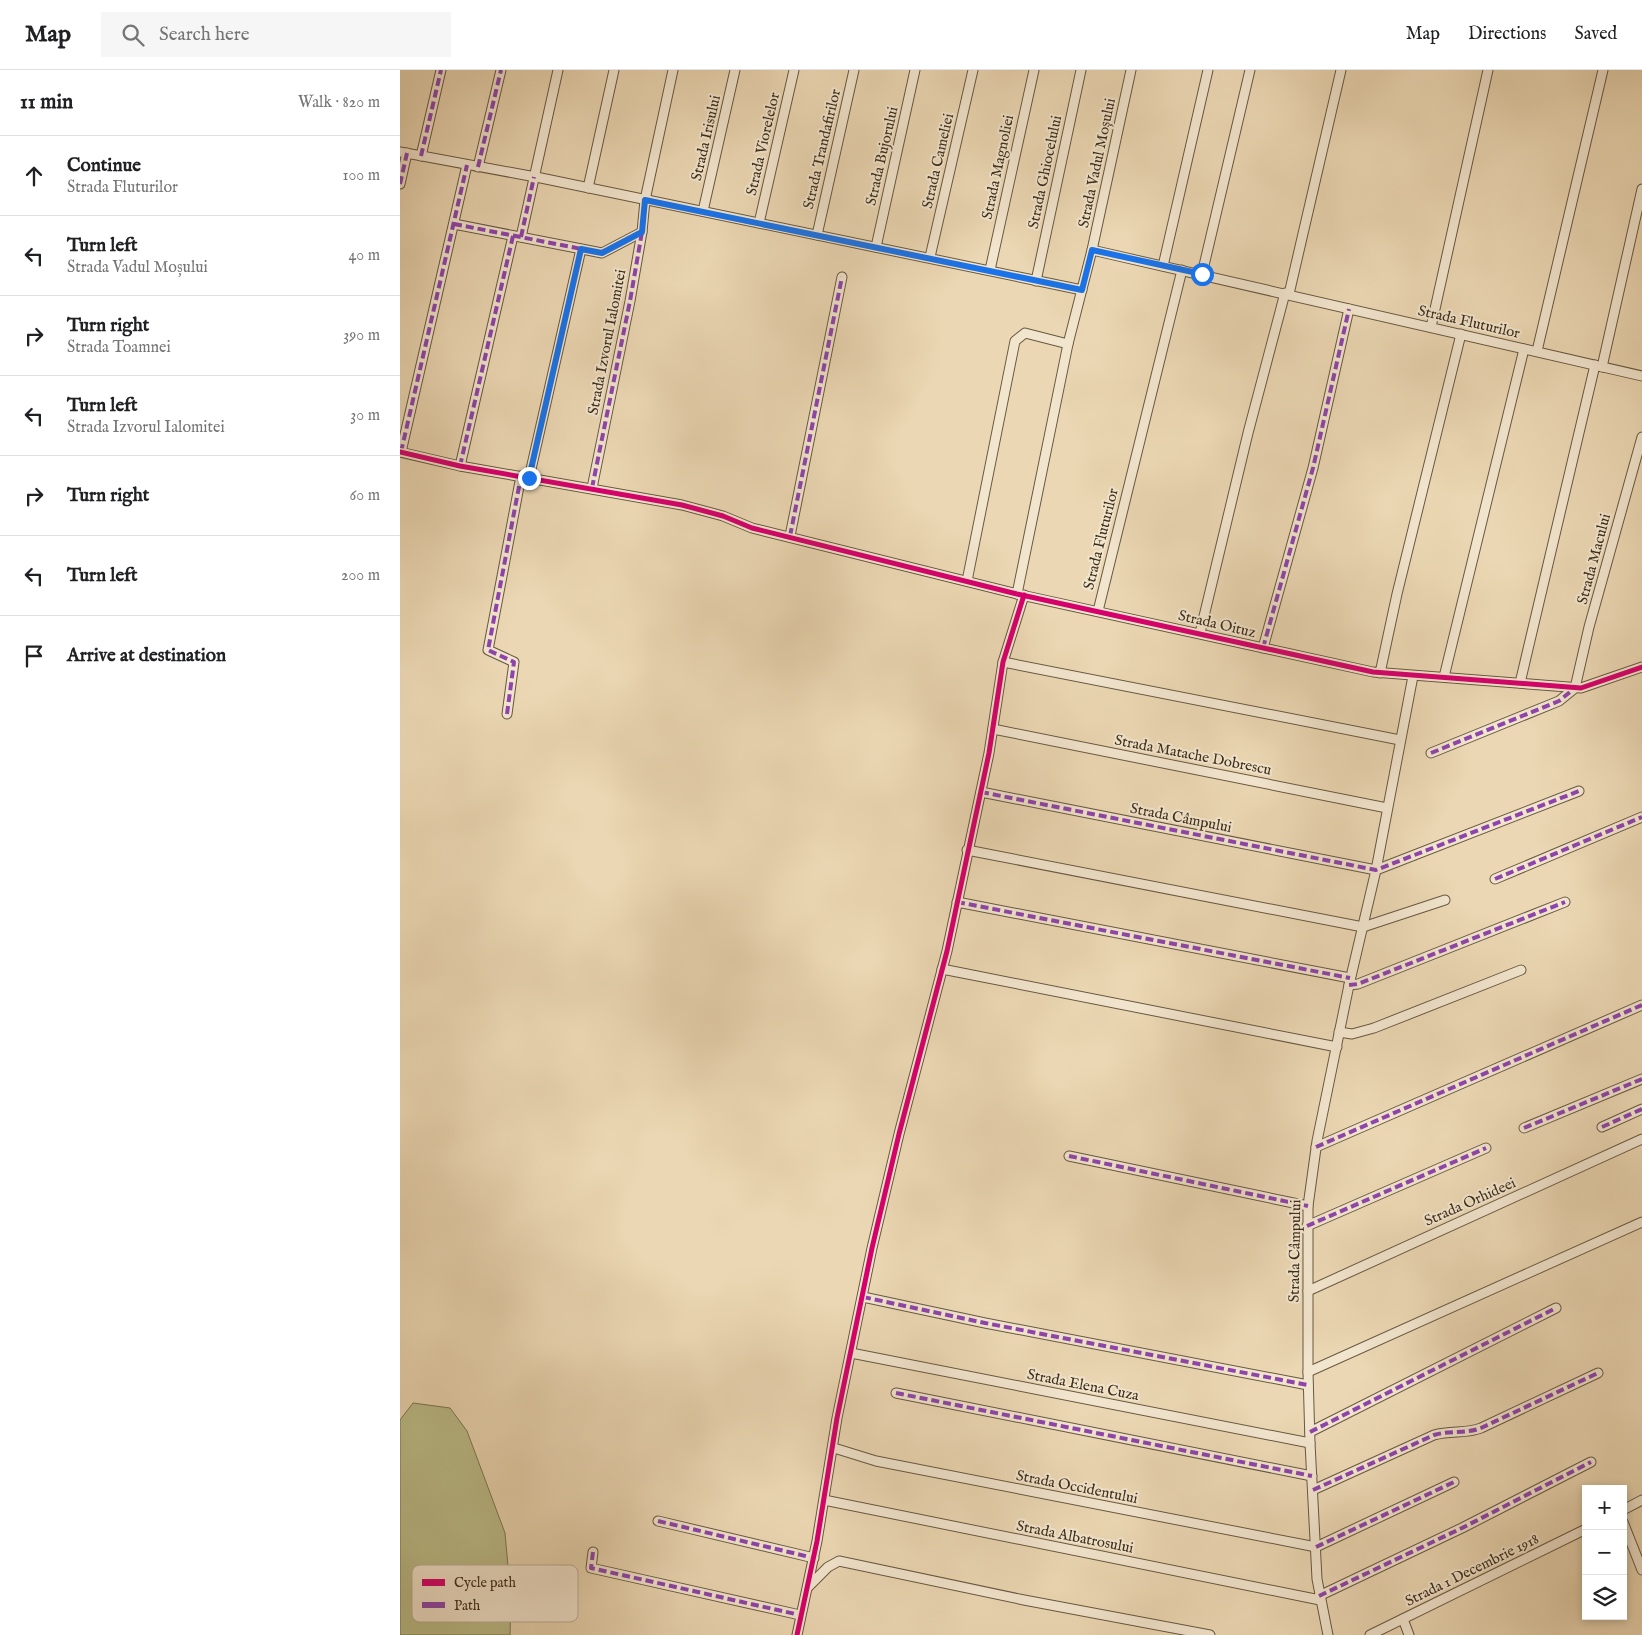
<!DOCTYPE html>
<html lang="en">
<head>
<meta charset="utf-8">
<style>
  body { margin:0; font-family:"IM FELL English",serif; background:#f6f6f6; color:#202124 }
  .controls { position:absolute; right:15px; bottom:15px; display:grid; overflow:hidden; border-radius:0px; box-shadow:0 2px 8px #0003 }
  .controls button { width:45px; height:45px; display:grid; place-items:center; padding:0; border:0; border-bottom:1px solid #e0e0e0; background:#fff; color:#202124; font:25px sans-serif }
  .stop { position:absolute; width:15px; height:15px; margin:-11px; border:4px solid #1a73e8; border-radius:50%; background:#fff }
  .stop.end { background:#1a73e8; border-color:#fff; box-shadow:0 1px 5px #0008 }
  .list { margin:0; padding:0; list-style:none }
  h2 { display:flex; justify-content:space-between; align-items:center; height:65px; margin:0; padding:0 20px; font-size:21px }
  h2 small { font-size:16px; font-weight:400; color:#757577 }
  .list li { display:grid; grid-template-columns:32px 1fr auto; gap:15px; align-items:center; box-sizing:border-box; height:80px; padding:0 20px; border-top:1px solid #e0e0e0 }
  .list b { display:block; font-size:19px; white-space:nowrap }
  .list p { margin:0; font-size:16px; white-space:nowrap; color:#757577 }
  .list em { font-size:16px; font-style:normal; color:#757577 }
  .icon { flex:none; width:28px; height:28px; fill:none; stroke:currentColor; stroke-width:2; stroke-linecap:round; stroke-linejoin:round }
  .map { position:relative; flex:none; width:1242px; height:1565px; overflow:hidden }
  header { display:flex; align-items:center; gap:30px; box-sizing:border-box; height:70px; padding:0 25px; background:#fff; border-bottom:1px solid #e0e0e0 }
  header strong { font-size:24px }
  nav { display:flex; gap:28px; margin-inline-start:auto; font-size:18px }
  .search { width:350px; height:45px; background:#f6f6f6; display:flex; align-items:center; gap:12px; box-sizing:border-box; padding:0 18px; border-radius:0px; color:#757577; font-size:19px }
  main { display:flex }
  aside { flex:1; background:#fff }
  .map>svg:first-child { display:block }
</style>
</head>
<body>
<header>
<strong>Map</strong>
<div class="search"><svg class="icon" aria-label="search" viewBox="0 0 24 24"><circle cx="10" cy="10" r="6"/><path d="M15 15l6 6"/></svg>Search here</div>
<nav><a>Map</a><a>Directions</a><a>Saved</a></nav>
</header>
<main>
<aside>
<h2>11 min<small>Walk · 820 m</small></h2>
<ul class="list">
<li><svg class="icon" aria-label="ahead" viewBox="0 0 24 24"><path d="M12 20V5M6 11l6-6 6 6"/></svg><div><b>Continue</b><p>Strada Fluturilor</p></div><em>100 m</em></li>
<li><svg class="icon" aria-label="left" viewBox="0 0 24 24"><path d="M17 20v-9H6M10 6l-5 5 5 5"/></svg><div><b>Turn left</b><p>Strada Vadul Moșului</p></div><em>40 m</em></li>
<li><svg class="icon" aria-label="right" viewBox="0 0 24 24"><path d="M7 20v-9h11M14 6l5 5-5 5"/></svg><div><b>Turn right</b><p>Strada Toamnei</p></div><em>390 m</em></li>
<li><svg class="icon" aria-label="left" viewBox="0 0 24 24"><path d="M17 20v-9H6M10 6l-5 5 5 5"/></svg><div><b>Turn left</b><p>Strada Izvorul Ialomitei</p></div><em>30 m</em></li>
<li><svg class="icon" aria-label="right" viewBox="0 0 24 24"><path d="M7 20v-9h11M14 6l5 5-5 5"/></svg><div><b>Turn right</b></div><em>60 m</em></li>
<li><svg class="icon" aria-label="left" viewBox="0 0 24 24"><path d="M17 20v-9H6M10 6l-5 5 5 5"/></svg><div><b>Turn left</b></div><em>200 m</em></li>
<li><svg class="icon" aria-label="arrive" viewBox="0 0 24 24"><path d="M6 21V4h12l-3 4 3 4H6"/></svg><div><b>Arrive at destination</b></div></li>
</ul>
</aside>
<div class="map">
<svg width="1242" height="1565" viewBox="0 0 1242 1565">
  <rect width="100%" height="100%" fill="#ebd7b3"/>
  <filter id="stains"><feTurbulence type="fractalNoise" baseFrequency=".004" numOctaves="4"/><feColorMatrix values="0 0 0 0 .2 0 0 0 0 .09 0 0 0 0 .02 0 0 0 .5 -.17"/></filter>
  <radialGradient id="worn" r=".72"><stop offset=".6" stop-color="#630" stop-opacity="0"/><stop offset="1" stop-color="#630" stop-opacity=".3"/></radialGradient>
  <polygon fill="#bbbd8a" stroke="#7c7652" points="13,1333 50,1338 67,1361 105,1463 111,1529 110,1565 0,1565 0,1350"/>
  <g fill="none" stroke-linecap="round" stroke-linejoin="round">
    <g stroke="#685841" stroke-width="11">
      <g id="street">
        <polyline points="0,82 141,108 682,220"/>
        <polyline points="21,86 41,0"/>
        <polyline points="78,97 101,0"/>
        <polyline points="0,114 7,83"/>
        <polyline points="188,118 214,0"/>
        <polyline points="303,141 335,0"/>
        <polyline points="359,153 394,0"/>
        <polyline points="54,154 202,183 242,162"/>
        <polyline points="417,165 454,0"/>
        <polyline points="121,167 158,0"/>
        <polyline points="476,177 515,0"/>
        <polyline points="692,180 1242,306"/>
        <polyline points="530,187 573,0"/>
        <polyline points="763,196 808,0"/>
        <polyline points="590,200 634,0"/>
        <polyline points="802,204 850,0"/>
        <polyline points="636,211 681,0"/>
        <polyline points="889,224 941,0"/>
        <polyline points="1031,257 1088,0"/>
        <polyline points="1137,281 1203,0"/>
        <polyline points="1202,297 1242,119"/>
        <polyline points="0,382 60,396 282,435 323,446 352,458 617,524 973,602 1181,618 1242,597"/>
        <polyline points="1,382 67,95"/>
        <polyline points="60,396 113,166"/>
        <polyline points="129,408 181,179"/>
        <polyline points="192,418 230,231 242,162 245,130 273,0"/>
        <polyline points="390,466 442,207"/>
        <polyline points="567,511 615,271 625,263 668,274"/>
        <polyline points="617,524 668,274 692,180 731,0"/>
        <polyline points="698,541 782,200"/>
        <polyline points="800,563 848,363 885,223"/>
        <polyline points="863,578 913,398 949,239"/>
        <polyline points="603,592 1000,670"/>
        <polyline points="980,603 997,524 1061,264"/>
        <polyline points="1044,607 1124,279"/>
        <polyline points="1120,613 1195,295"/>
        <polyline points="107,644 114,592 88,580 121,406"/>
        <polyline points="593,659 987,738"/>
        <polyline points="1031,683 1159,631 1175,618 1189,557 1242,367"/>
        <polyline points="581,722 976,800 1179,721"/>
        <polyline points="567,780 963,857 1045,830"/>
        <polyline points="1095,809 1242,747"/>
        <polyline points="557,832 950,908"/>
        <polyline points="542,899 937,977"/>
        <polyline points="949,915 958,914 1165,832"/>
        <polyline points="939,962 952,964 974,958 1121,900"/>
        <polyline points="1202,1057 1242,1039"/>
        <polyline points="1124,1058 1242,1009"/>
        <polyline points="916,1077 1242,935"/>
        <polyline points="669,1086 908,1136"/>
        <polyline points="907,1156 1086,1078"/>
        <polyline points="908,1221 1242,1069"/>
        <polyline points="463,1227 585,1253 908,1315"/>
        <polyline points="451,1283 910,1373"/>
        <polyline points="908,1302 1242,1152"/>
        <polyline points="496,1323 912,1406"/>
        <polyline points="910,1362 1156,1238"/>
        <polyline points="434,1378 476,1391 916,1477 1054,1412"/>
        <path d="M913,1420L1034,1365C1051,1360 1067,1364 1081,1358L1198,1303"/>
        <polyline points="424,1430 920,1530"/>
        <polyline points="1223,1440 1242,1430"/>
        <polyline points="258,1451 414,1488"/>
        <polyline points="1223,1452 1242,1500"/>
        <polyline points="193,1482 191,1498 400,1545"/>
        <polyline points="408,1517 428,1497 439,1491 624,1530 810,1565"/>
        <polyline points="919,1526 1062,1458 1191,1392"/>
        <polyline points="1003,1549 1009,1565"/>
        <polyline points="397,1565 417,1471 437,1348 472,1178 499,1064 547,881 589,683 603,592 624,525"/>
        <polyline points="928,1565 917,1509 910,1373 908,1302 908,1136 917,1071 949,915 976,800 1013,606"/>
        <polyline points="970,1565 1186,1459"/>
      </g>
    </g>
    <use href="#street" stroke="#f2e5ce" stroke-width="9"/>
    <g stroke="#8e44ad" stroke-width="4" stroke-dasharray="8 4" stroke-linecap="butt">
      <polyline points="21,86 41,0"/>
      <polyline points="78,97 101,0"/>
      <polyline points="0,114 7,83"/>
      <polyline points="54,154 202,183 242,162"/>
      <polyline points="121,167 134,107"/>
      <polyline points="1,382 67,95"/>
      <polyline points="60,396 113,166"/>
      <polyline points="129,408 181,179"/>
      <polyline points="192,418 230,231 242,162 245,130"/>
      <polyline points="390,466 442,207"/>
      <polyline points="863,578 913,398 949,239"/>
      <polyline points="107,644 114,592 88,580 121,406"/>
      <polyline points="1031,683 1159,631 1175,618"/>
      <polyline points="581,722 976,800 1179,721"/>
      <polyline points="1095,809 1242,747"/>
      <polyline points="557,832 950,908"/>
      <polyline points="949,915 958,914 1165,832"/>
      <polyline points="1202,1057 1242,1039"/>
      <polyline points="1124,1058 1242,1009"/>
      <polyline points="916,1077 1242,935"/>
      <polyline points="669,1086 908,1136"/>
      <polyline points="907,1156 1086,1078"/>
      <polyline points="463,1227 585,1253 908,1315"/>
      <polyline points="496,1323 912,1406"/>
      <polyline points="910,1362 1156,1238"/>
      <path d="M913,1420L1034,1365C1051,1360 1067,1364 1081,1358L1198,1303"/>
      <polyline points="258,1451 414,1488"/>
      <polyline points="916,1477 1054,1412"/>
      <polyline points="193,1482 191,1498 400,1545"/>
      <polyline points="919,1526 1062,1458 1191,1392"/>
    </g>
    <g stroke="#f2e5ce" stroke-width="8">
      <g id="cycleway">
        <polyline points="0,382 60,396 282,435 323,446 352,458 617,524 973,602 1181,618 1242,597"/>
        <polyline points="397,1565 417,1471 437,1348 472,1178 499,1064 547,881 589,683 603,592 624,525"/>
      </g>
    </g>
    <use href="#cycleway" stroke="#d6006c" stroke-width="5"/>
  </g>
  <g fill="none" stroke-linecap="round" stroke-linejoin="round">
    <polyline stroke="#1a73e8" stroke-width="6" points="129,408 181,179 202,183 242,162 245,130 682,220 692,180 802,204"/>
  </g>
  <g text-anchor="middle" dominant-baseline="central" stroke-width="4" stroke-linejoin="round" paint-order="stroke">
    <g font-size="15" fill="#3d2e1b" stroke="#f2e5ce">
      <text transform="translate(306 68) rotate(-77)">Strada Irisului</text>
      <text transform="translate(363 74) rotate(-77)">Strada Viorelelor</text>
      <text transform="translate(422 79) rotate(-77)">Strada Trandafirilor</text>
      <text transform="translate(482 86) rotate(-77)">Strada Bujorului</text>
      <text transform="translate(538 91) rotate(-77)">Strada Cameliei</text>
      <text transform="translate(697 93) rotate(-78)">Strada Vadul Moșului</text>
      <text transform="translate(598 97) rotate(-78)">Strada Magnoliei</text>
      <text transform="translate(645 102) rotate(-78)">Strada Ghiocelului</text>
      <text transform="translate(1069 252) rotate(13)">Strada Fluturilor</text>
      <text transform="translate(207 272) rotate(-79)">Strada Izvorul Ialomitei</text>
      <text transform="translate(701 469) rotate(-76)">Strada Fluturilor</text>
      <text transform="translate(1194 489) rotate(-75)">Strada Macului</text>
      <text transform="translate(817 554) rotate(13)">Strada Oituz</text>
      <text transform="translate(793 685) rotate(11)">Strada Matache Dobrescu</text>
      <text transform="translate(781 748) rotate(11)">Strada Câmpului</text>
      <text transform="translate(1070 1132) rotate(-24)">Strada Orhideei</text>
      <text transform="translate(895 1181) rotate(-89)">Strada Câmpului</text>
      <text transform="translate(683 1315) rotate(11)">Strada Elena Cuza</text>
      <text transform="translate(677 1417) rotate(11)">Strada Occidentului</text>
      <text transform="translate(675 1467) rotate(11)">Strada Albatrosului</text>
      <text transform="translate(1072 1500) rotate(-26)">Strada 1 Decembrie 1918</text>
    </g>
  </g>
  <rect x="12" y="1495" width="166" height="57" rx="8" fill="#f2e5ce" stroke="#bcae98" stroke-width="1"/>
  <rect x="22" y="1509" width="23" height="7" fill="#d6006c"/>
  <rect x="22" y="1532" width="23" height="6" fill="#8e44ad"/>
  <g font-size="14" fill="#3d2e1b">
    <text x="54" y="1517">Cycle path</text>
    <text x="54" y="1540">Path</text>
  </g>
  <rect width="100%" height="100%" filter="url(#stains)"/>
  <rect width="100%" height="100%" fill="url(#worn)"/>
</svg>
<div class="controls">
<button>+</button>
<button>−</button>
<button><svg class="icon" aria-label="layers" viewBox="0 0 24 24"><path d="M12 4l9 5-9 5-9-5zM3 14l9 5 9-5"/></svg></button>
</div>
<div class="stop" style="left:802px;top:204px"></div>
<div class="stop end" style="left:129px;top:408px"></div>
</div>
</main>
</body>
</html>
